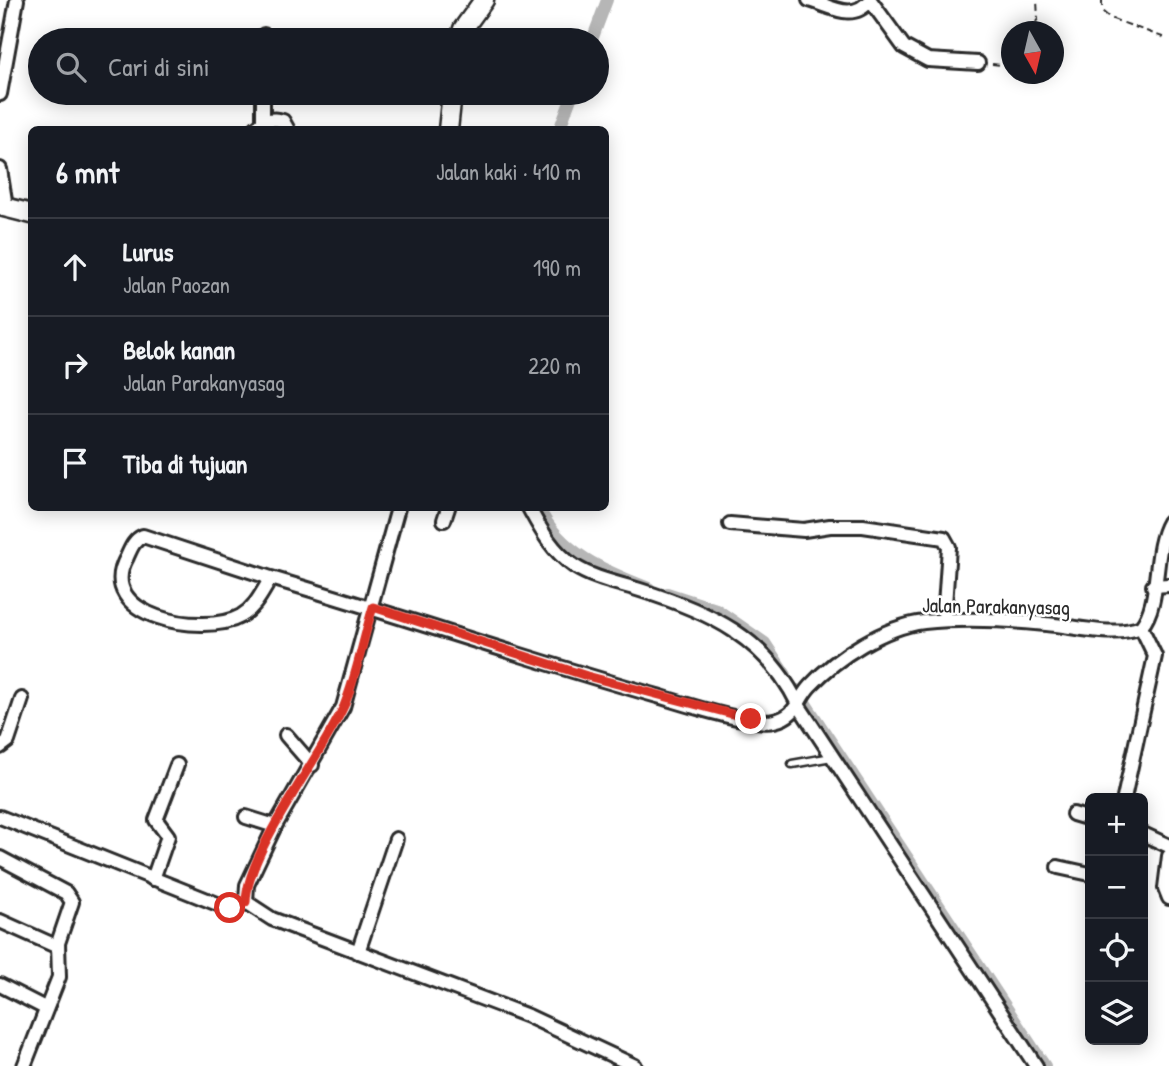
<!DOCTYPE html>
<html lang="id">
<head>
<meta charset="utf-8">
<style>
  body { margin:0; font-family:"Patrick Hand",sans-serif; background:#20242c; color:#f1f3f6 }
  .controls { position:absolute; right:21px; bottom:21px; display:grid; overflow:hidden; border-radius:10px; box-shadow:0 4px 18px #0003 }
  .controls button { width:63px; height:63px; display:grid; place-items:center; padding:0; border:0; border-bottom:2px solid #363941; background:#171b24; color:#f1f3f6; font:35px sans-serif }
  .compass { position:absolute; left:1001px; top:21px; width:63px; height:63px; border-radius:50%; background:#171b24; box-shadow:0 4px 18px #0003; rotate:172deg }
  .stop { position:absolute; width:21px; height:21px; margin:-16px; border:5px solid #d93025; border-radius:50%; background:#fff }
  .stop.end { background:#d93025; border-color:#fff; box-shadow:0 2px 7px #0008 }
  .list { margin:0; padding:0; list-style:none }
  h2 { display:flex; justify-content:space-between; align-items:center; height:91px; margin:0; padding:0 28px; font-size:30px }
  h2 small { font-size:23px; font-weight:400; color:#9ea1a6 }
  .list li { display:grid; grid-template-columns:46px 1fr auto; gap:21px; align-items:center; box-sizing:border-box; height:98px; padding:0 28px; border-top:2px solid #363941 }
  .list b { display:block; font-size:26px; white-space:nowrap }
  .list p { margin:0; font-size:23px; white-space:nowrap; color:#9ea1a6 }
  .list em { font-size:23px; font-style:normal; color:#9ea1a6 }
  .icon { flex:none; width:38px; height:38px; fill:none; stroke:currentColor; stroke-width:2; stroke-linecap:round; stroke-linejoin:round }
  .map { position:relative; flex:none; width:1169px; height:1066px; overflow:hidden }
  .search { position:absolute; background:#171b24; box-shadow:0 4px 18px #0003; left:28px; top:28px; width:581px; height:77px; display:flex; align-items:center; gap:18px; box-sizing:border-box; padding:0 24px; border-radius:38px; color:#9ea1a6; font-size:26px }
  .panel { position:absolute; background:#171b24; box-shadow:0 4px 18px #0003; left:28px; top:126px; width:581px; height:385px; border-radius:10px }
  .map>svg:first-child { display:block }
</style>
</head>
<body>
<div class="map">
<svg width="1169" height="1066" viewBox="0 0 1169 1066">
  <rect width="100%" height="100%" fill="#fff"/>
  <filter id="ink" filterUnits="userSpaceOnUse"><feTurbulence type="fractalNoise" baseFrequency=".0143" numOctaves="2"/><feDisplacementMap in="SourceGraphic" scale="14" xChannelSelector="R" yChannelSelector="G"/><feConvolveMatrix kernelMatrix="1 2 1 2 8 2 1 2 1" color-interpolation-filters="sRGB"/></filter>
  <g filter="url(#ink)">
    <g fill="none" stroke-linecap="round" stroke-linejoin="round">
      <g stroke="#b6b6b6" stroke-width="12">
        <polyline points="592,40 607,0"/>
        <polyline points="559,130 573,93"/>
        <path d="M539,508C560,553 605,571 649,588"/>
        <polyline points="667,593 716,609 765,643 786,675"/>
        <polyline points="797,690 1045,1066"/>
      </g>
      <g stroke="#2b2b2b" stroke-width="11">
        <polyline id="lane" points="792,764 832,757"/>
      </g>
      <g stroke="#2b2b2b" stroke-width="18">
        <g id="street">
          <path d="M809,0C832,7 853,22 870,0L904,47L928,60L978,63"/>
          <polyline points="264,40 264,35"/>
          <polyline points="0,94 17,0"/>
          <polyline points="263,121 263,93"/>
          <path d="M254,130C263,121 271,117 283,121L288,130"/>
          <polyline points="0,169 6,207"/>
          <path d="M529,508C541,530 552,551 574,566C594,579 618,583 640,590C710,612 766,637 799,706L1036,1066"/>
          <polyline points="444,520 448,508"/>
          <polyline points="730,524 804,530 830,526 863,526 944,538 949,547 944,620"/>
          <path d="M271,578L143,536C134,540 131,548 127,557C93,617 204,637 241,616C256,607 262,592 271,578C401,616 530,660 661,697C684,704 753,726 774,721C797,716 797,700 810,686C838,656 884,627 924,622C963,618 1007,620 1046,624C1074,626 1114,638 1141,627C1162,602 1152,551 1169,522"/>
          <polyline points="1153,586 1169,585"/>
          <polyline points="286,735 312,765"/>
          <polyline points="0,747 8,741 22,699"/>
          <polyline points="1124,798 1155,656 1141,627"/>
          <polyline points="1073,814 1090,819"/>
          <polyline points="0,817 220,905 236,909 246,902"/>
          <polyline points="246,817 275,826"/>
          <polyline points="1143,834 1169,846"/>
          <polyline points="1169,856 1165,888 1169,898"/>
          <polyline points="0,858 66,893 72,902 58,943 59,977 24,1066"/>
          <polyline points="1058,867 1090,874"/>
          <polyline points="153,879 168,836 156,820 177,765"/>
          <polyline points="246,902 247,885 275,826 343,707 398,508"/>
          <polyline points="246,902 272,919 528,1016 635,1066"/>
          <polyline points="0,921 58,947"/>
          <polyline points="358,952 396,839"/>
          <polyline points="0,985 45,1008"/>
        </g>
      </g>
      <g stroke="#2b2b2b" stroke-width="23">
        <g id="secondary">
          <polyline points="460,40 463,29 484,0"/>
          <polyline points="448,130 452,93"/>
          <polyline points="0,206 32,214"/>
        </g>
      </g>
      <g stroke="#2b2b2b" stroke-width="2" stroke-dasharray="7 5" stroke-linecap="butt">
        <polyline points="1102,0 1102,11 1110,18 1168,39"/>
        <polyline points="1029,32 1038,19 1037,0"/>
        <polyline points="992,64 1012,66"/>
      </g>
      <use href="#lane" stroke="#fff" stroke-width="6"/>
      <use href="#street" stroke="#fff" stroke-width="12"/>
      <use href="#secondary" stroke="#fff" stroke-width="18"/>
    </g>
  </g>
  <g fill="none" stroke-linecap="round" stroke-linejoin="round" filter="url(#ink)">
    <path stroke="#d93025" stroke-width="9" d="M230,908L236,909L246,902C247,851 321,757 344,706C357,675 363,639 373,607L587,676L751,719"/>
  </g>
  <g text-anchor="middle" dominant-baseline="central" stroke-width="5" stroke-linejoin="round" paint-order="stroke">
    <g font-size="21" fill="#2b2b2b" stroke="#fff">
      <text transform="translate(996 606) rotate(1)">Jalan Parakanyasag</text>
    </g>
  </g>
</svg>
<div class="controls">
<button>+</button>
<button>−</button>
<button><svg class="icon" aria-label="locate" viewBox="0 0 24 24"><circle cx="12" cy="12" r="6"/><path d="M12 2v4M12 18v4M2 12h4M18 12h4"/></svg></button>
<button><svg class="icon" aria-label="layers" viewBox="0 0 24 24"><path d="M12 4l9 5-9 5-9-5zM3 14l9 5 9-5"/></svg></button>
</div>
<svg class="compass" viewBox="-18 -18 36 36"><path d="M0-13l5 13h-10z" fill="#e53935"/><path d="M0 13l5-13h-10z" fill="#9ea1a6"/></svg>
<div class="stop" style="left:230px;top:908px"></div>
<div class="stop end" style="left:751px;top:719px"></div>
<div class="search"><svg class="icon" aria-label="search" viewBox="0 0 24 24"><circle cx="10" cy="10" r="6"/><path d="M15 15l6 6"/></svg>Cari di sini</div>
<section class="panel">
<h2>6 mnt<small>Jalan kaki · 410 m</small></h2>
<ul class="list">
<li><svg class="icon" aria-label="ahead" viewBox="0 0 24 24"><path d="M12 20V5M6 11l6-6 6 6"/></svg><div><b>Lurus</b><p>Jalan Paozan</p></div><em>190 m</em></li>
<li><svg class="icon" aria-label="right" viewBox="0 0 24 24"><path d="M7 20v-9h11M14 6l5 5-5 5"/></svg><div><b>Belok kanan</b><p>Jalan Parakanyasag</p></div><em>220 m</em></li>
<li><svg class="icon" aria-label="arrive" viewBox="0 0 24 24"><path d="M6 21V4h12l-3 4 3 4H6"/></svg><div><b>Tiba di tujuan</b></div></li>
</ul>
</section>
</div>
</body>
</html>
